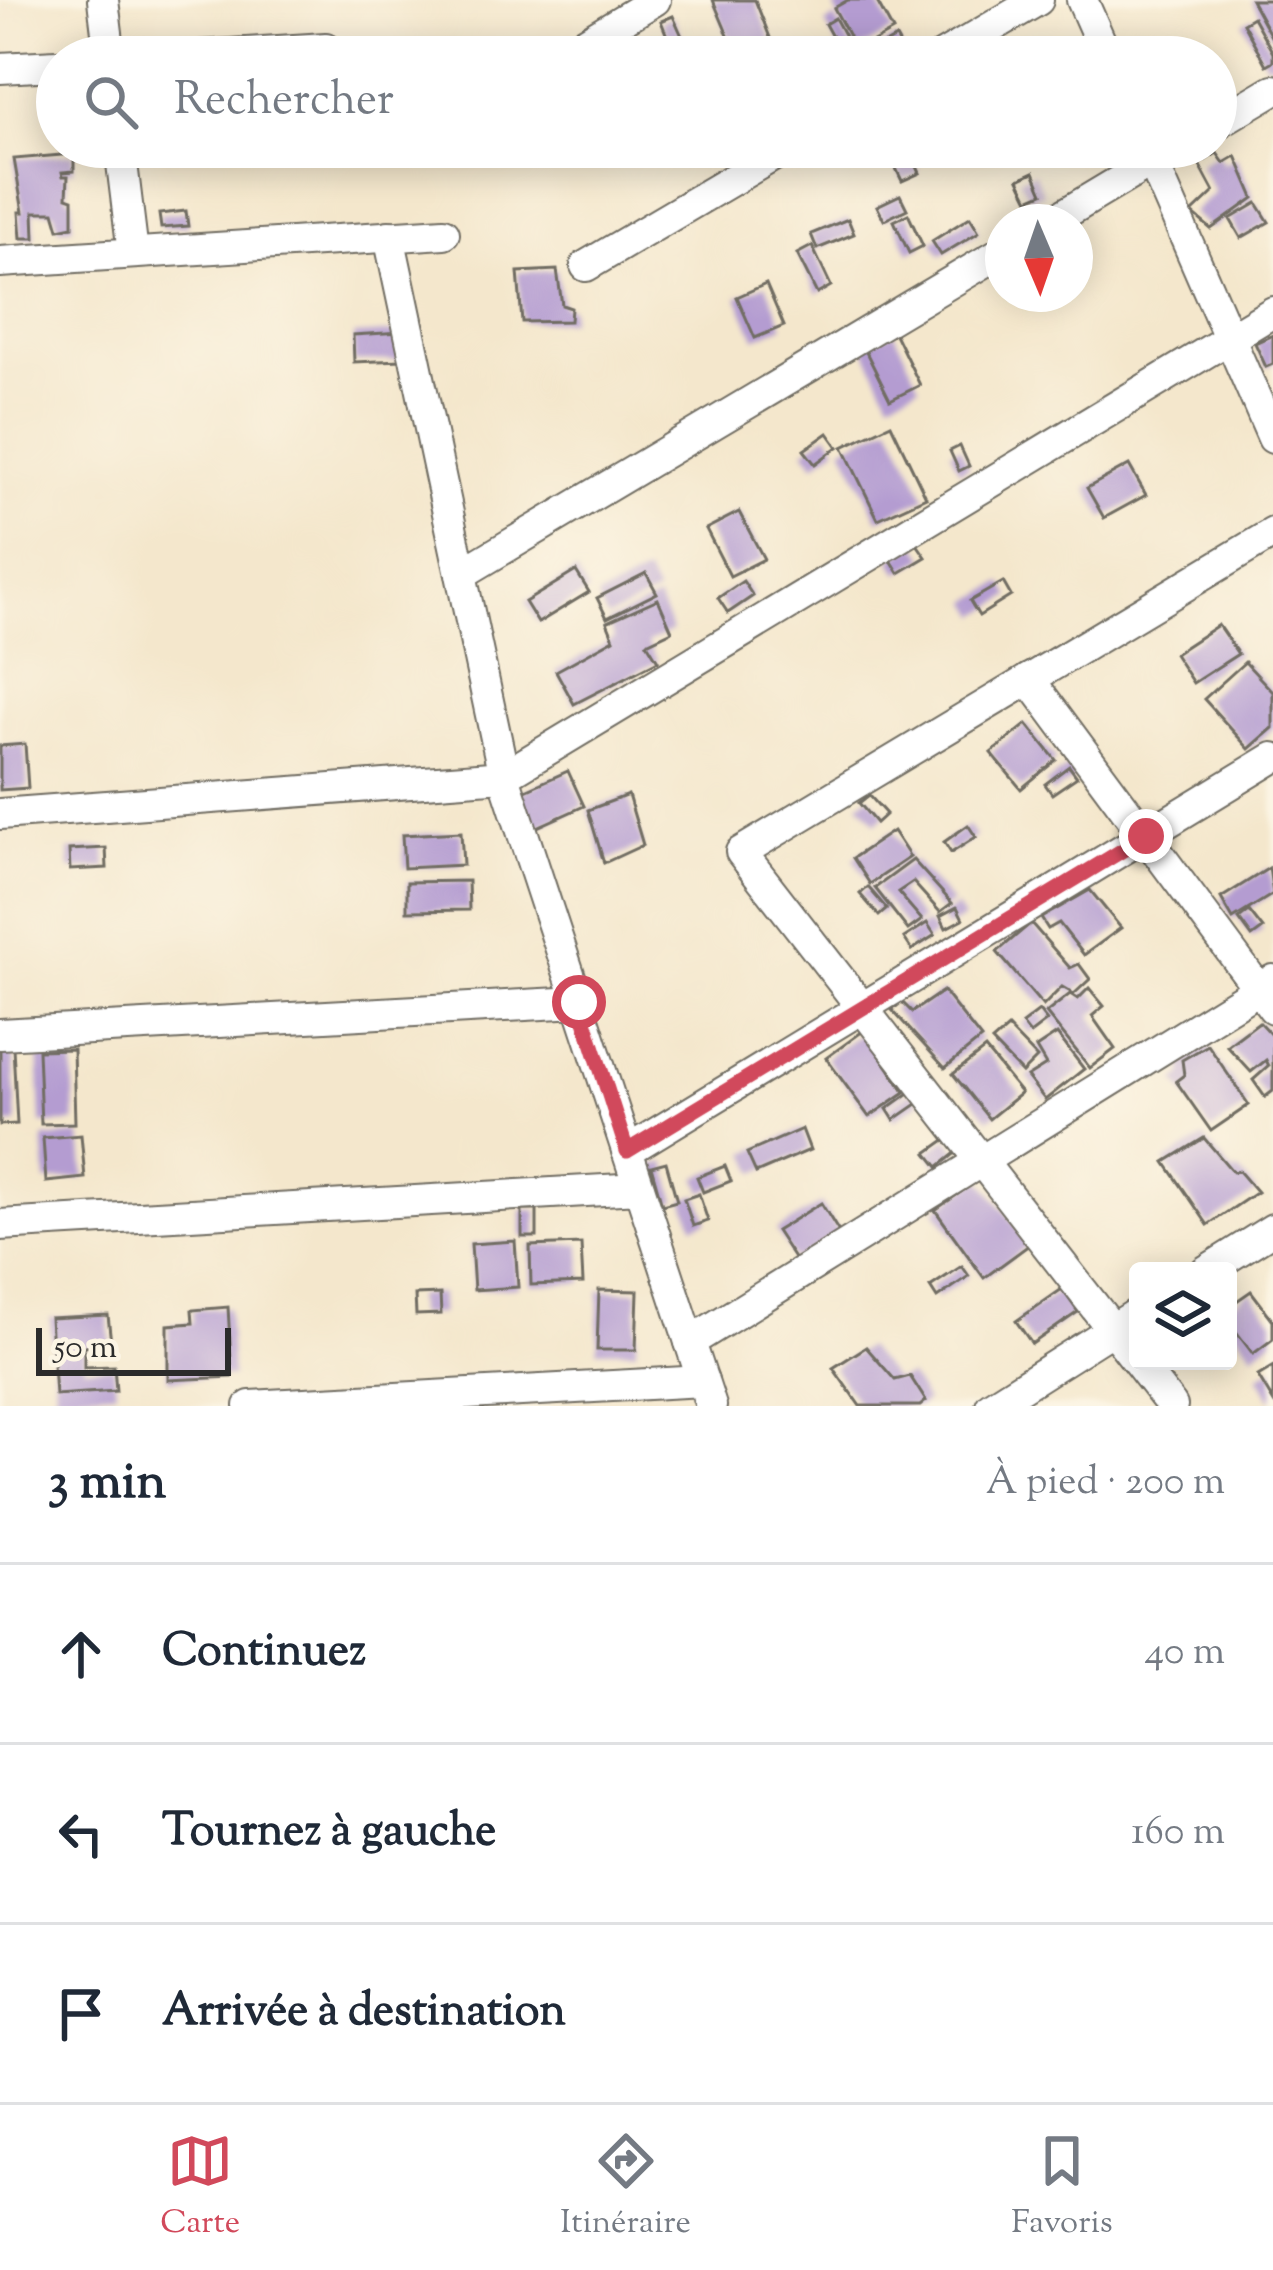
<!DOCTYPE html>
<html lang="fr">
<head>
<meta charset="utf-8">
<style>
  body { margin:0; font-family:"Sorts Mill Goudy",serif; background:#f2f2f3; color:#1f2937 }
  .controls { position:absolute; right:36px; bottom:36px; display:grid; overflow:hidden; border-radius:12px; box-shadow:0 6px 30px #0003 }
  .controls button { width:108px; height:108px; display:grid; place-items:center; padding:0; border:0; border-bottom:3px solid #e0e1e3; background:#fff; color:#1f2937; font:60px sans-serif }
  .compass { position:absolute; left:985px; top:204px; width:108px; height:108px; border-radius:50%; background:#fff; box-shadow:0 6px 30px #0003; rotate:178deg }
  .scale { position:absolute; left:36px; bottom:30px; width:195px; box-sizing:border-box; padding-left:12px; border:6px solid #2b2b2b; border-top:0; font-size:33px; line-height:42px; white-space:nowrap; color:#2b2b2b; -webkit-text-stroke:9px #fcf5e5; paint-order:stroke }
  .stop { position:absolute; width:36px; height:36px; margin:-27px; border:9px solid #d1495b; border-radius:50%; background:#fff }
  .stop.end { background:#d1495b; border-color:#fff; box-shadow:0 3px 12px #0008 }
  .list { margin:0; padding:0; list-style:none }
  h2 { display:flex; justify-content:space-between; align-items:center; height:156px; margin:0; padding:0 48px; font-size:51px }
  h2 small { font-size:39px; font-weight:400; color:#747a83 }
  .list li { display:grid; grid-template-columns:78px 1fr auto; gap:36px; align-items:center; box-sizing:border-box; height:180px; padding:0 48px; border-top:3px solid #e0e1e3 }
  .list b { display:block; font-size:45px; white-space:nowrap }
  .list em { font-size:39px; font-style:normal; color:#747a83 }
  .icon { flex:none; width:66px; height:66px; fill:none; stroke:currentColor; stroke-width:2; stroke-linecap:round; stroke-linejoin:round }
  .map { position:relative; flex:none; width:1273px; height:1406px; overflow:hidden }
  .search { position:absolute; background:#fff; box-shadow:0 6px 30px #0003; left:36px; right:36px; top:36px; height:132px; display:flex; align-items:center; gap:30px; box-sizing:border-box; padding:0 42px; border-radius:66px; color:#747a83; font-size:45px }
  .sheet { height:696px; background:#fff }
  nav { display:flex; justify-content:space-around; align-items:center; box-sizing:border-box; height:168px; border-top:3px solid #e0e1e3; background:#fff; font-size:33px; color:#747a83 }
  nav a { display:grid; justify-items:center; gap:6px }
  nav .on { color:#d1495b }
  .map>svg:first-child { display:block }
</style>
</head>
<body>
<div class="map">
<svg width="1273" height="1406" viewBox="0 0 1273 1406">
  <rect width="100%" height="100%" fill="#fcf5e5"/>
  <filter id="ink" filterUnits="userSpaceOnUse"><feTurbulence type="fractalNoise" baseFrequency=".00833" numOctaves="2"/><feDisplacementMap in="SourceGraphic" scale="24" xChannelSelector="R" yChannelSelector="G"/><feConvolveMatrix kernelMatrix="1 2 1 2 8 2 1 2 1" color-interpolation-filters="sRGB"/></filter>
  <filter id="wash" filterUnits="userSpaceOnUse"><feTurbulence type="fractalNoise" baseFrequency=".004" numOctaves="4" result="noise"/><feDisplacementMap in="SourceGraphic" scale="48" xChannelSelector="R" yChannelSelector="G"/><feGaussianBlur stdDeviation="2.7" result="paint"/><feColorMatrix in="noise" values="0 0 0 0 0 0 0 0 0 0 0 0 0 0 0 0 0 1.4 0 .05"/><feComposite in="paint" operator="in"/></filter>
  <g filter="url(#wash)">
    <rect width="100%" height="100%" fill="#f4e7cc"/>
    <g id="blocks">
      <g fill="#b49cd1">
        <polygon points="713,0 755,0 773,45 737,57"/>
        <polygon points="848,0 876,0 893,31 857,51 834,8"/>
        <polygon points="1251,0 1273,0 1273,40"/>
        <polygon points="673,16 686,45 673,51 661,21"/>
        <polygon points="1253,17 1273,53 1273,61 1266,65 1243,23"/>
        <polygon points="835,18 854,53 848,57 843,57 825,24"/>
        <polygon points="896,38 905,54 873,57 871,52"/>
        <polygon points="886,147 908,147 920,173 902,181"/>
        <polygon points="910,147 937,147 940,154 918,163"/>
        <polygon points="1217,153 1224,163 1236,156 1254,198 1211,229 1192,213 1214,192 1199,164"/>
        <polygon points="74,154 74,171 62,172 63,176 68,176 67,197 73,199 73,226 59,229 54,212 34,212 35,238 21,238 19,212 23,212 14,159"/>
        <polygon points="1034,172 1043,193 1029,199 1019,179"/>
        <polygon points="900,195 907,209 884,220 877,206"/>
        <polygon points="1257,203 1269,222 1241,238 1230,219"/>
        <polygon points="186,211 188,226 161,228 159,214"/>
        <polygon points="908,214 923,246 909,253 894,221"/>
        <polygon points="970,217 979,232 941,255 932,241"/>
        <polygon points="848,219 854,234 817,249 811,234"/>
        <polygon points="812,246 831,286 817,294 797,254"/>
        <polygon points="557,270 562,305 571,308 570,321 522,322 518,272"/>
        <polygon points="766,284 784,326 755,338 737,297"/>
        <polygon points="401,332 402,360 354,362 353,335"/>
        <polygon points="894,332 920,385 890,400 863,346"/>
        <polygon points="1273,335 1273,364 1266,367 1255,343"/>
        <polygon points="891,424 926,497 878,519 843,447"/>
        <polygon points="828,433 838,447 815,464 804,450"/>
        <polygon points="960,446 969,466 959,471 950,451"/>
        <polygon points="1129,465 1146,495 1104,518 1087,488"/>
        <polygon points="739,512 764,559 730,576 706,529"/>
        <polygon points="917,544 926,557 899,573 891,560"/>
        <polygon points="576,571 589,592 538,623 525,602"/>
        <polygon points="646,573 657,593 607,618 597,598"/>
        <polygon points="743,581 753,596 728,613 718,598"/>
        <polygon points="1003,582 1011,596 979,616 970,601"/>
        <polygon points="658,599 672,631 647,643 658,661 574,704 556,671 614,639 607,622"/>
        <polygon points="1218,625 1238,654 1193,683 1174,654"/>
        <polygon points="1245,662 1273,692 1273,728 1249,749 1204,699"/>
        <polygon points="1027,724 1056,760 1021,789 991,753"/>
        <polygon points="25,744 28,788 0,790 0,746"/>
        <polygon points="1069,766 1077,777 1052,794 1045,784"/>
        <polygon points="568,771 584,806 535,828 519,793"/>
        <polygon points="628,795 643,845 604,863 588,810"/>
        <polygon points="869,795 886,814 876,823 859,803"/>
        <polygon points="968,825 976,837 951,853 944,842"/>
        <polygon points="893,831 910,857 870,884 853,858"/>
        <polygon points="461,832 463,865 404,868 402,835"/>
        <polygon points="106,848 107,868 70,870 69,850"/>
        <polygon points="913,860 952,903 940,912 913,882 898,892 922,920 908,930 875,888"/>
        <polygon points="1269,868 1273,894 1233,919 1221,898"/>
        <polygon points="468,881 469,910 407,911 407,882"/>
        <polygon points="868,887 887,909 879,916 860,894"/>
        <polygon points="1090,890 1121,928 1084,955 1059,923 1048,929 1041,918"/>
        <polygon points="957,907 963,919 946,928 940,916"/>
        <polygon points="1249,911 1263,929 1252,937 1239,919"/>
        <polygon points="927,923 935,935 912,950 904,938"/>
        <polygon points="1031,923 1070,968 1079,964 1090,979 1074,994 1062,987 1043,1006 997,952"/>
        <polygon points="1089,988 1104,1006 1092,1016 1115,1049 1090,1068 1046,1013 1070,994 1078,999"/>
        <polygon points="943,991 981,1039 945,1068 892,1010 902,1002 912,1012"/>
        <polygon points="1039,1011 1047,1021 1030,1034 1022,1024"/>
        <polygon points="1259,1022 1273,1037 1273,1091 1265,1097 1253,1080 1269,1066 1266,1060 1251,1072 1227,1046"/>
        <polygon points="1008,1028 1037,1058 1022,1073 992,1042"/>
        <polygon points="863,1031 905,1092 869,1117 826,1058"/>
        <polygon points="1057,1034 1084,1069 1045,1100 1027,1077 1046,1065 1036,1048"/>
        <polygon points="1208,1045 1249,1105 1211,1131 1176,1081 1184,1075 1182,1060"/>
        <polygon points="13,1047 17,1124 0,1125 0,1048"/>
        <polygon points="73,1049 75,1123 41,1124 38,1050"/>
        <polygon points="985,1049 1021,1093 989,1119 953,1074"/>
        <polygon points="912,1091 920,1102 894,1120 887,1109"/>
        <polygon points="802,1129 810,1150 756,1173 747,1153"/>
        <polygon points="81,1135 85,1178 46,1182 43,1138"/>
        <polygon points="948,1138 958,1151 938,1167 927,1153"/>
        <polygon points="1204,1138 1233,1172 1239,1171 1257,1192 1208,1225 1165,1162"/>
        <polygon points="666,1162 677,1201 662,1205 651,1166"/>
        <polygon points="725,1166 731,1181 703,1192 697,1177"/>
        <polygon points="981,1178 1029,1245 984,1278 935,1210"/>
        <polygon points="699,1194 708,1221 693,1226 684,1199"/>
        <polygon points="821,1203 839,1232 795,1260 776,1231"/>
        <rect x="522" y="1210" width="15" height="27"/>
        <polygon points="515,1241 518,1287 474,1290 471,1244"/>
        <polygon points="581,1244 583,1283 531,1285 530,1246"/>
        <polygon points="962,1266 969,1276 937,1298 930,1287"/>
        <polygon points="1062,1289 1078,1312 1032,1344 1016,1321"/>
        <polygon points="599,1290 638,1291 636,1350 597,1350"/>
        <polygon points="1251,1291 1273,1320 1273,1339 1253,1354 1228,1321 1228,1307"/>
        <polygon points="440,1294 441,1314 416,1315 415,1295"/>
        <polygon points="228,1307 232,1377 168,1380 168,1325 193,1323 192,1310"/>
        <polygon points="108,1315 111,1343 84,1346 84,1367 114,1366 116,1391 55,1395 50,1318"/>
        <polygon points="866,1347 895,1380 910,1376 926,1401 920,1406 860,1406 833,1368"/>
        <polygon points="1273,1367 1273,1401 1258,1376"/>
      </g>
    </g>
  </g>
  <g filter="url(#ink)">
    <use href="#blocks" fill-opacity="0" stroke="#716d63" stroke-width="3"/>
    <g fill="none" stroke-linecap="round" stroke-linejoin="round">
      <g stroke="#716d63" stroke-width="34">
        <g id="street">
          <polyline points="103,0 110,57"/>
          <polyline points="1082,0 1107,57"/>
          <polyline points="183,57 326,48"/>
          <polyline points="561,57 655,0"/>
          <polyline points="941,57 1038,0"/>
          <polyline points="0,68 57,65"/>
          <polyline points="1216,124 1273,90"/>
          <polyline points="120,147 133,253"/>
          <polyline points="1146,147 1273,438"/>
          <polyline points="1051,222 1176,147"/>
          <polyline points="389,236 504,776 711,1406"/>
          <polyline points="0,262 444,233"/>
          <polyline points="586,266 788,147"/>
          <polyline points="461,574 1003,251"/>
          <polyline points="1029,679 1273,1008"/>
          <polyline points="0,814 504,776 1273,312"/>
          <polyline points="0,1034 579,1002"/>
          <polyline points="627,1151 1273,758"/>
          <polyline points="0,1225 639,1188"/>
          <polyline points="1206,1271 1273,1229"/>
          <polyline points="690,1342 1273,980"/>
          <polyline points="250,1406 703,1381"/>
          <polyline points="991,1406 1138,1313"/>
          <polyline points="1172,1406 741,852 1273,533"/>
        </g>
      </g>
      <use href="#street" stroke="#fff" stroke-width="30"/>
    </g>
  </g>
  <g fill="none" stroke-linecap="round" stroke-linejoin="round" filter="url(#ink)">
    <polyline stroke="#d1495b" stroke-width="15" points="579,1002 627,1151 1146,836"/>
  </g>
</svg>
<div class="controls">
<button><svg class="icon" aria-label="layers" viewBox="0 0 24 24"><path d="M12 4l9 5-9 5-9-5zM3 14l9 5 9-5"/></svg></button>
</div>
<svg class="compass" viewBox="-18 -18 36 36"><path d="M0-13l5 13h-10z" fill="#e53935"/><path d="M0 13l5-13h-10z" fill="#747a83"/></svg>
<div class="scale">50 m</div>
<div class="stop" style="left:579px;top:1002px"></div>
<div class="stop end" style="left:1146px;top:836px"></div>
<div class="search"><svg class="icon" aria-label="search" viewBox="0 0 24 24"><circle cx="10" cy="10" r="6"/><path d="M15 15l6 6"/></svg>Rechercher</div>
</div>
<section class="sheet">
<h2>3 min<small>À pied · 200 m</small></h2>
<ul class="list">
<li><svg class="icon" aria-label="ahead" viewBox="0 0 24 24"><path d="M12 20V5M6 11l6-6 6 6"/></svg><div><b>Continuez</b></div><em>40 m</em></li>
<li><svg class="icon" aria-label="left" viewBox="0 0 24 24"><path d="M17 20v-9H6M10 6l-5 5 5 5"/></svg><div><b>Tournez à gauche</b></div><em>160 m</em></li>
<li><svg class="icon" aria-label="arrive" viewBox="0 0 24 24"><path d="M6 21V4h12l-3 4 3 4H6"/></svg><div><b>Arrivée à destination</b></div></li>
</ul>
</section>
<nav>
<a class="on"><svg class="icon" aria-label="map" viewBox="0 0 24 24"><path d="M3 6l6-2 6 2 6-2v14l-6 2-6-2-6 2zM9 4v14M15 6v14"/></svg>Carte</a>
<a><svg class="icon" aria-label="directions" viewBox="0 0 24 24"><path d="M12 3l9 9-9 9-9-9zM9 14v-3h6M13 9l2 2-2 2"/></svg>Itinéraire</a>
<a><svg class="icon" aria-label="saved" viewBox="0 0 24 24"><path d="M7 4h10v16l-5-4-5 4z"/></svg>Favoris</a>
</nav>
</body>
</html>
